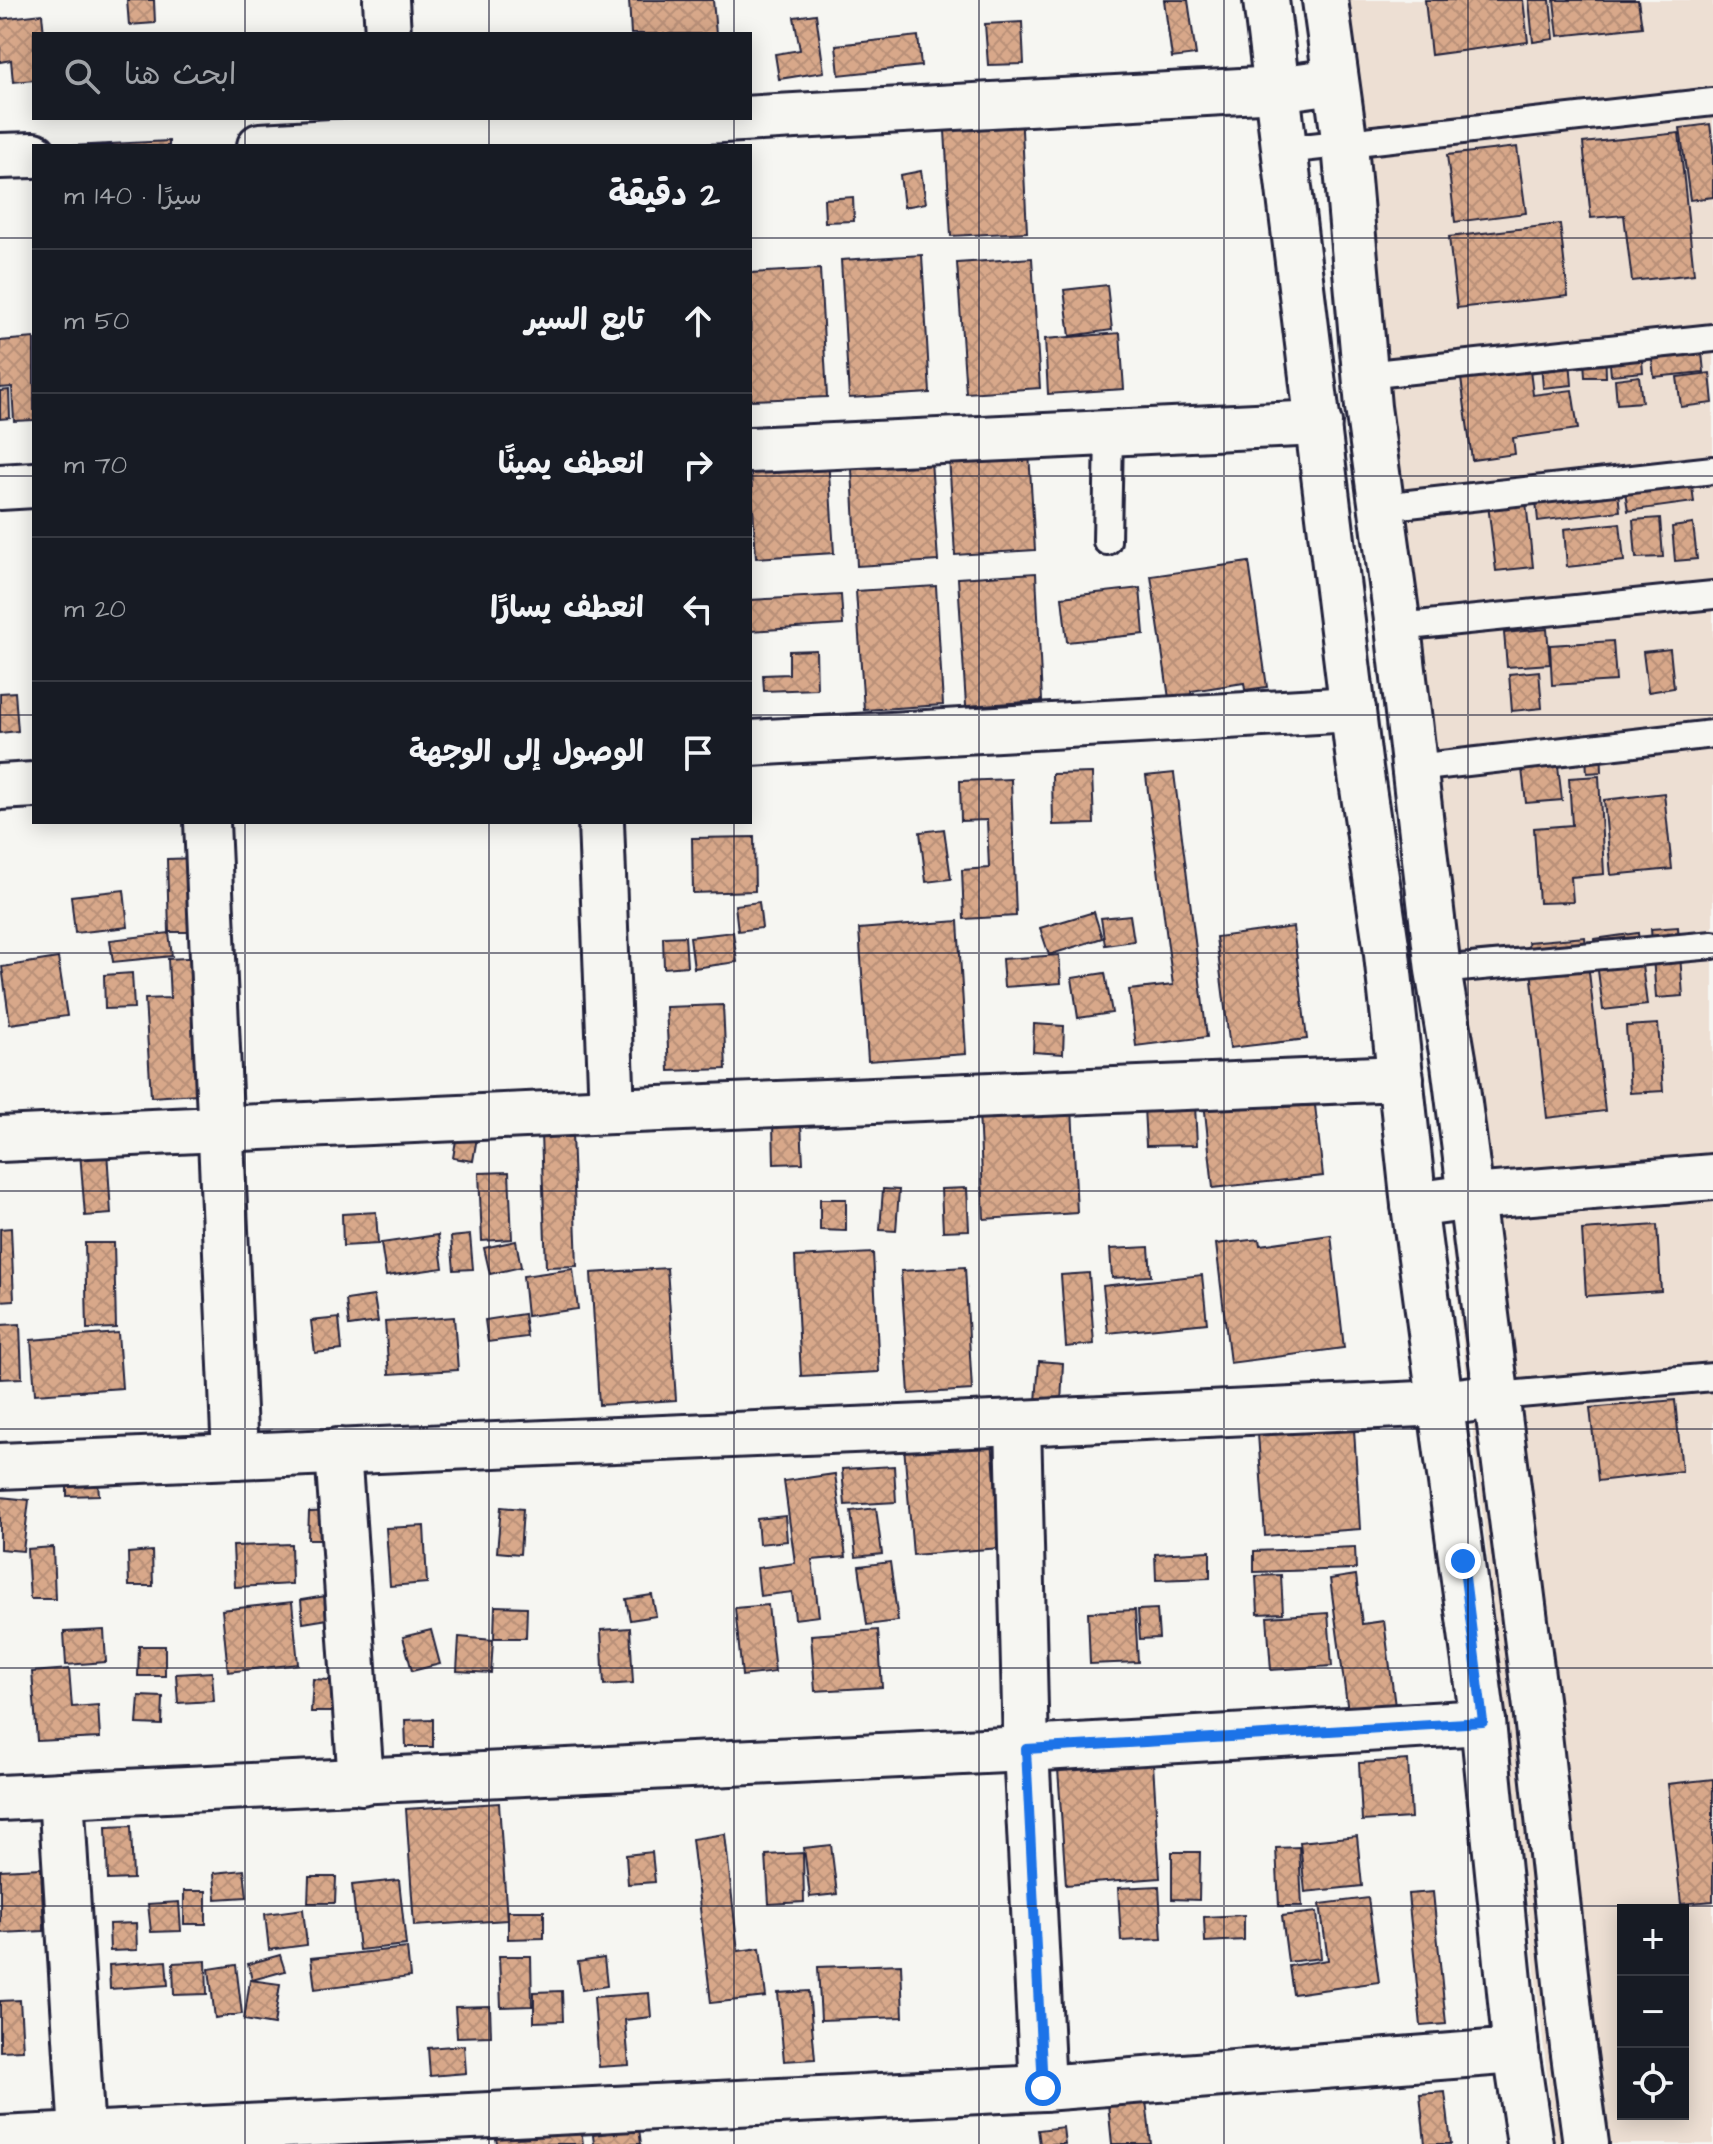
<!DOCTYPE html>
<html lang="ar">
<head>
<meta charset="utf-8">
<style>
  body { margin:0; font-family:"Architects Daughter","Playpen Sans Arabic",sans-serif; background:#20242c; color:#f1f3f6; direction:rtl }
  .controls { position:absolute; right:24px; bottom:24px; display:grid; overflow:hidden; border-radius:0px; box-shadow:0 4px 20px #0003 }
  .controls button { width:72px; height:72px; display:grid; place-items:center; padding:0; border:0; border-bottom:2px solid #363941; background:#171b24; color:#f1f3f6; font:40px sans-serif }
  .stop { position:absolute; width:24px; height:24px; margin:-18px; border:6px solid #1a73e8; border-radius:50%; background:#fff }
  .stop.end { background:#1a73e8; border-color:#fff; box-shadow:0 2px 8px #0008 }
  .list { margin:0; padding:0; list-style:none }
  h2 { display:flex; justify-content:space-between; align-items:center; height:104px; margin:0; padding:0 32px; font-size:34px }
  h2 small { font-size:26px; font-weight:400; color:#9ea1a6 }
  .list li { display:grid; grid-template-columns:52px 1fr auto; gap:24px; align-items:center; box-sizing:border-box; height:144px; padding:0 32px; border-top:2px solid #363941 }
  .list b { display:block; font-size:30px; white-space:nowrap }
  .list em { font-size:26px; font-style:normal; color:#9ea1a6 }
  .icon { flex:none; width:44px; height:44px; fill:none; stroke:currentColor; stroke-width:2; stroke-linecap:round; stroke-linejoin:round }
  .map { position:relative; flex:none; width:1713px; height:2144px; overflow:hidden; direction:ltr }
  .search { position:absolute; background:#171b24; box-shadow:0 4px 20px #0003; left:32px; top:32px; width:720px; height:88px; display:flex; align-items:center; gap:20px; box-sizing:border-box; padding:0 28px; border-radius:0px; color:#9ea1a6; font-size:30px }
  .panel { position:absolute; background:#171b24; box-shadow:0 4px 20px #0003; left:32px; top:144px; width:720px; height:680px; border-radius:0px; direction:rtl }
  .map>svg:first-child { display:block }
</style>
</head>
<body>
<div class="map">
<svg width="1713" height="2144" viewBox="0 0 1713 2144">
  <defs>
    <pattern id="building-cross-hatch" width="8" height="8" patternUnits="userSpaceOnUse" patternTransform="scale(2)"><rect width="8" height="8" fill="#d8a88a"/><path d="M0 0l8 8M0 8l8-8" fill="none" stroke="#b99078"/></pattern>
  </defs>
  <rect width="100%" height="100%" fill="#f6f6f2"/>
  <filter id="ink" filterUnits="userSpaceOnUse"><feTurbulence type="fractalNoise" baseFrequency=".0125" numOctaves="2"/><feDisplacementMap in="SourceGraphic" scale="16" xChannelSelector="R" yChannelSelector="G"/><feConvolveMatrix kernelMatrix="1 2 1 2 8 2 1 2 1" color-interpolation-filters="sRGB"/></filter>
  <g filter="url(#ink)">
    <path fill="#eddfd3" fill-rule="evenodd" d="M1308,0H1713V2144H1555ZM1623,1910H1683V2114H1623Z"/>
    <g fill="url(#building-cross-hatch)" stroke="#22223b" stroke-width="2">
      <polygon points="127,0 154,0 155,23 129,25"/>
      <polygon points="629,0 713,0 716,34 631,34"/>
      <polygon points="1164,0 1188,0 1196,55 1172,58"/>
      <polygon points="1425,0 1523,0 1528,42 1431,55"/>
      <polygon points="1529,0 1550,0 1554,39 1533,42"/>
      <polygon points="1554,0 1638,0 1642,27 1558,36"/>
      <polygon points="42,14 44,34 34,34 34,80 13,82 11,60 0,62 0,19"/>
      <polygon points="816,14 824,72 779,79 775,54 800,50 794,17"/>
      <polygon points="1022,22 1024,64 988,65 985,24"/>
      <polygon points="918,36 921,66 839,75 836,45"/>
      <polygon points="1021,110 1027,232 951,236 944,113"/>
      <polygon points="1710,124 1713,146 1713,197 1690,200 1680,128"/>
      <polygon points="1679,133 1694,274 1632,281 1624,215 1591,218 1583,143"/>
      <polygon points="169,141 169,146 70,146"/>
      <polygon points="1517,147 1526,213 1455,222 1447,155"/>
      <polygon points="921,171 926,203 904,207 900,175"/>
      <polygon points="853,197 854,221 825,222 824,199"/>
      <polygon points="1560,224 1568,296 1457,308 1449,237"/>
      <polygon points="922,255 930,393 849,398 841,260"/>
      <polygon points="1032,258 1040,388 966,393 957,263"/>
      <polygon points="820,269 827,397 751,400 750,273"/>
      <polygon points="1107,285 1112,330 1070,336 1064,290"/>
      <polygon points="1120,333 1124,389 1048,394 1045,339"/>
      <polygon points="1700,334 1704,372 1654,377 1650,340"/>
      <polygon points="34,338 34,420 14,421 12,387 0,388 0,341"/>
      <polygon points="1640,339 1643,372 1611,375 1608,342"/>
      <polygon points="1583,345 1605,345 1606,377 1585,377"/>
      <polygon points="1569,347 1572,385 1543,388 1540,350"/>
      <polygon points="1529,362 1533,395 1572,390 1578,429 1513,438 1515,454 1472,460 1460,371"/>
      <polygon points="1710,373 1713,403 1681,407 1677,377"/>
      <polygon points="1639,376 1642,402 1617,404 1615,379"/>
      <polygon points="9,390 10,418 0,419 0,391"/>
      <polygon points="1028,436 1035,550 955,555 948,440"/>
      <polygon points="827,441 834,553 756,558 750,457"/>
      <polygon points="930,446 938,561 857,566 851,450"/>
      <polygon points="1689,462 1694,502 1628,511 1622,472"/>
      <polygon points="1616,472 1620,511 1538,521 1534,481"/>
      <polygon points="1524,483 1533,567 1496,571 1486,488"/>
      <polygon points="1660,518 1663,557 1636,558 1633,520"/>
      <polygon points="1620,523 1624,561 1567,567 1564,529"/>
      <polygon points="1693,524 1697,559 1675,561 1672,527"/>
      <polygon points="1249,562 1267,687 1245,690 1244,683 1191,691 1194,710 1171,712 1151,576"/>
      <polygon points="1036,573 1042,701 966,706 958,578"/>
      <polygon points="936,586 943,705 864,710 856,591"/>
      <polygon points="1140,588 1144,634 1067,642 1062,597"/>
      <polygon points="841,595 843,625 750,631 750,600"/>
      <polygon points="1547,629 1550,664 1507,667 1504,633"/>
      <polygon points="1613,641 1616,681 1552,685 1550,645"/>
      <polygon points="1670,649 1674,688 1648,692 1643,652"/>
      <polygon points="816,650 817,689 764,691 763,675 789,674 789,651"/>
      <polygon points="1539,671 1542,708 1512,711 1509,674"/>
      <polygon points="15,692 18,731 0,733 0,693"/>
      <polygon points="1585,742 1601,742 1602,772 1587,773"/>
      <polygon points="1556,749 1562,800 1526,803 1520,752"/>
      <polygon points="1092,773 1094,824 1053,825 1052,774"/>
      <polygon points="1174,773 1207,1037 1136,1046 1129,990 1173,985 1146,776"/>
      <polygon points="1599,776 1604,874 1571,877 1573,902 1539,903 1534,828 1572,825 1569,778"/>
      <polygon points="1011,779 1016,916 964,919 962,870 989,868 987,820 961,821 960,781"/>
      <polygon points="1664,793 1672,869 1611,875 1604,800"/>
      <polygon points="944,829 951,879 926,882 920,832"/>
      <polygon points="754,837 755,891 693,893 692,838"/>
      <polygon points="198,858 199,932 169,932 167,859"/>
      <polygon points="124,890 128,927 75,933 71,896"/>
      <polygon points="759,902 762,928 738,931 735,905"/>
      <polygon points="1094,912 1102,938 1049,955 1040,928"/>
      <polygon points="1130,915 1134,941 1105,945 1101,918"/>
      <polygon points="958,921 966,1054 868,1061 859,929"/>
      <polygon points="1293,927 1307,1039 1230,1048 1216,937"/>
      <polygon points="1678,927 1683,996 1656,998 1651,929"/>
      <polygon points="733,932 737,962 694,968 690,937"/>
      <polygon points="169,933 172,956 113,962 110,940"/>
      <polygon points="1638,933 1647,1005 1603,1010 1594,939"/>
      <polygon points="685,936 687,966 664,968 663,937"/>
      <polygon points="1585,937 1605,1111 1547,1118 1528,942"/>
      <polygon points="1059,955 1061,983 1004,987 1002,959"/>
      <polygon points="206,957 214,1093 151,1097 145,999 170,998 168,959"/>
      <polygon points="58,958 67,1016 10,1024 2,967"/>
      <polygon points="132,973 134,1008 105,1009 104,975"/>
      <polygon points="1105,973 1112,1013 1078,1018 1072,978"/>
      <polygon points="723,1005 726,1069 669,1071 666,1007"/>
      <polygon points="1034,1024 1064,1026 1063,1054 1033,1052"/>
      <polygon points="1658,1024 1663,1091 1630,1093 1626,1026"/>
      <polygon points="1310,1061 1323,1176 1213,1188 1201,1073"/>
      <polygon points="1195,1105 1197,1145 1146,1146 1144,1107"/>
      <polygon points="1072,1106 1077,1213 984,1219 979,1111"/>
      <polygon points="801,1123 803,1163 774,1164 773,1124"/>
      <polygon points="458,1128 478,1131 473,1161 453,1158"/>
      <polygon points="572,1133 577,1266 546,1267 541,1134"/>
      <polygon points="107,1150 111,1214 85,1216 80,1152"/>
      <polygon points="509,1172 512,1239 482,1241 479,1173"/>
      <polygon points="967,1188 969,1230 943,1231 941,1189"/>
      <polygon points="883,1189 899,1190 896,1231 880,1230"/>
      <polygon points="820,1199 846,1199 846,1231 820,1230"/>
      <polygon points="376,1212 378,1244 343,1246 342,1214"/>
      <polygon points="1657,1225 1661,1291 1586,1296 1582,1230"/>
      <polygon points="11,1228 14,1300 0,1301 0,1229"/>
      <polygon points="438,1235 443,1268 386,1276 381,1243"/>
      <polygon points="470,1235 473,1269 454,1270 451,1237"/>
      <polygon points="1331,1235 1344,1348 1230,1363 1216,1244 1259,1239 1260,1245"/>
      <polygon points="516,1241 521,1267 490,1274 484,1248"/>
      <polygon points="85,1243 114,1243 116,1328 87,1329"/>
      <polygon points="1149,1247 1151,1276 1112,1278 1110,1249"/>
      <polygon points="873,1253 879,1372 801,1376 795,1257"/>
      <polygon points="965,1267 972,1390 909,1394 901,1271"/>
      <polygon points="667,1268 676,1400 599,1405 591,1273"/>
      <polygon points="573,1269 578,1309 527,1316 523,1276"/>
      <polygon points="1089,1273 1094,1344 1066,1347 1061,1275"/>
      <polygon points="1202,1275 1207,1323 1108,1333 1103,1286"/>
      <polygon points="374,1296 378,1322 349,1326 346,1300"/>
      <polygon points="524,1314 527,1337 488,1342 485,1320"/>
      <polygon points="454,1317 458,1370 389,1374 385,1322"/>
      <polygon points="339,1318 342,1350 315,1353 311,1321"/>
      <polygon points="20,1324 22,1378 0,1379 0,1325"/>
      <polygon points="118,1333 122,1388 35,1394 31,1340"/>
      <polygon points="1039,1361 1063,1363 1061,1404 1036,1402"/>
      <polygon points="1675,1400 1682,1471 1598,1481 1590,1408"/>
      <polygon points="1353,1412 1360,1529 1265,1536 1257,1419"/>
      <polygon points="992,1439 1000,1548 913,1555 904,1446"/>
      <polygon points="894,1466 896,1502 845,1505 842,1469"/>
      <polygon points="835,1474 846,1557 812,1560 819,1616 795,1619 792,1592 760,1596 757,1568 795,1563 784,1481"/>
      <polygon points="98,1482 99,1495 67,1496 67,1483"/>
      <polygon points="0,1497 29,1500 23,1551 0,1549"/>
      <polygon points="501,1507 523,1509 520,1554 497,1552"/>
      <polygon points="876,1508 882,1554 856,1557 851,1511"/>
      <polygon points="338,1511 337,1539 308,1539 309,1512"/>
      <polygon points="785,1516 787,1541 759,1544 757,1519"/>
      <polygon points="424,1526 427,1583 390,1586 386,1528"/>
      <polygon points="291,1544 292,1584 235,1587 233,1546"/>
      <polygon points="53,1547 55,1599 30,1599 27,1549"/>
      <polygon points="1355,1547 1356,1569 1254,1572 1254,1551"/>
      <polygon points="152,1551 153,1586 129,1586 128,1553"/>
      <polygon points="1210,1551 1210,1578 1156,1580 1155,1554"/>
      <polygon points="890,1562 898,1621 867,1625 859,1566"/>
      <polygon points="1281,1575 1283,1613 1258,1614 1256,1576"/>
      <polygon points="1356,1575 1362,1624 1384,1621 1395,1706 1348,1712 1330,1579"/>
      <polygon points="338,1594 341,1617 303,1623 301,1600"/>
      <polygon points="652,1595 656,1616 630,1620 626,1599"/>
      <polygon points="292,1602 298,1664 228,1672 222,1610"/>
      <polygon points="768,1605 775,1672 742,1676 735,1608"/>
      <polygon points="495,1606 527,1607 526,1638 494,1638"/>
      <polygon points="1157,1609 1159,1638 1140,1639 1138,1610"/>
      <polygon points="1135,1610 1138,1662 1090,1664 1088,1612"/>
      <polygon points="1328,1613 1332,1666 1271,1670 1267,1617"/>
      <polygon points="630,1628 633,1683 604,1685 601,1630"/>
      <polygon points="104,1630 106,1662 66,1665 64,1632"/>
      <polygon points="431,1630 440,1664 412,1671 403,1637"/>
      <polygon points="878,1630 882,1687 815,1691 811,1635"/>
      <polygon points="459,1637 493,1640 491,1673 457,1671"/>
      <polygon points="139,1646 165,1646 165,1676 138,1676"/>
      <polygon points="69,1669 72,1707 98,1705 100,1738 37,1741 32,1672"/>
      <polygon points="212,1672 214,1701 178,1703 176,1674"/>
      <polygon points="313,1679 345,1681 343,1712 311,1712"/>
      <polygon points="139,1696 163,1697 162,1725 137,1724"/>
      <polygon points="433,1719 433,1747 406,1747 405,1720"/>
      <polygon points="1408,1760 1411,1818 1362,1821 1359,1763"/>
      <polygon points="1153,1763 1160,1878 1066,1885 1058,1769"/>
      <polygon points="1713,1779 1713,1901 1681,1904 1668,1784"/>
      <polygon points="499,1803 507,1920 414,1926 406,1809"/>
      <polygon points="131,1826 133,1879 108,1880 106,1827"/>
      <polygon points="725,1834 738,1951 760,1948 766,1997 711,2003 692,1839"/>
      <polygon points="1357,1836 1362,1886 1305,1892 1300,1842"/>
      <polygon points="831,1845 837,1894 810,1897 804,1848"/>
      <polygon points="1299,1847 1302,1906 1279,1906 1276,1848"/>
      <polygon points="652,1852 655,1882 628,1884 626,1855"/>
      <polygon points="1172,1852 1200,1852 1199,1900 1172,1899"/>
      <polygon points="803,1853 804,1902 769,1904 766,1855"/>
      <polygon points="41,1868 44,1931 0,1933 0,1870"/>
      <polygon points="244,1870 247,1897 216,1899 214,1873"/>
      <polygon points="309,1877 336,1877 335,1903 308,1903"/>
      <polygon points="399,1880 406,1945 359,1950 352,1885"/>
      <polygon points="1159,1886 1162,1939 1121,1941 1118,1888"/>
      <rect x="184" y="1891" width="22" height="33"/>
      <polygon points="1433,1892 1446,2024 1421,2026 1408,1894"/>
      <polygon points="1368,1898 1379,1982 1293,1994 1289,1966 1328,1960 1320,1904"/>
      <polygon points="179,1902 181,1931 151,1932 148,1904"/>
      <polygon points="303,1909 307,1945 269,1950 265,1914"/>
      <polygon points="508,1911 544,1911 544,1938 508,1939"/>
      <polygon points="1317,1912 1321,1958 1288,1962 1282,1916"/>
      <polygon points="1244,1915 1244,1940 1205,1942 1204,1917"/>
      <polygon points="136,1923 137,1950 110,1951 109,1924"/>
      <polygon points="407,1948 410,1977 315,1989 311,1958"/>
      <polygon points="280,1955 285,1971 252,1980 248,1964"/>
      <polygon points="499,1956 531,1956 532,2006 501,2007"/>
      <polygon points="604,1958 607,1986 582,1990 578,1962"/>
      <polygon points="166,1961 168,1985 110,1989 109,1965"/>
      <polygon points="206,1961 207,1994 174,1995 173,1963"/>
      <polygon points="901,1964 903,2017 821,2020 818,1967"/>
      <polygon points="236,1965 242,2014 215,2018 209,1969"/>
      <polygon points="250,1980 280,1984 274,2025 244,2020"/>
      <polygon points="562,1991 563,2021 534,2022 534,1992"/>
      <polygon points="809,1991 815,2059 784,2061 778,1993"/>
      <polygon points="649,1993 651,2017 625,2020 629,2065 599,2067 594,1997"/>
      <polygon points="20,2000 23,2050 0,2051 0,2001"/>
      <polygon points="490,2006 491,2036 457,2037 455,2007"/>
      <polygon points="464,2045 466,2073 430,2076 428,2048"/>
      <polygon points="1445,2092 1451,2144 1425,2144 1420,2094"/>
      <polygon points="1146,2100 1151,2144 1112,2144 1108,2104"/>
      <polygon points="1063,2127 1065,2144 1040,2144 1038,2130"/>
      <polygon points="581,2128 583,2144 497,2144 496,2138"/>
      <polygon points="639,2129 641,2144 594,2144 593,2135"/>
    </g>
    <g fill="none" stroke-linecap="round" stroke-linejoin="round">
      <g stroke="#22223b" stroke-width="32">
        <g id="lane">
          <polyline points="1285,150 1713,102"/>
          <polyline points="1365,375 1713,338"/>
          <polyline points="1382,507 1713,470"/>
          <polyline points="1107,541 1109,432"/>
          <polyline points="1398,627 1713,595"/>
          <polyline points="1415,768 1713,734"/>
          <polyline points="1438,970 1713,945"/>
          <polyline points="1497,1396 1713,1377"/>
        </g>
      </g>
      <g stroke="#22223b" stroke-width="50">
        <g id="street">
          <polyline points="386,0 388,34"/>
          <polyline points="260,146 1277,89 1335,81"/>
          <polyline points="0,156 34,155"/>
          <polyline points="750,450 1319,423"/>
          <polyline points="0,487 34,485"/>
          <polyline points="750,743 1353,709"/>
          <polyline points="0,787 34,785"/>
          <polyline points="207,822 235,1456"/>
          <polyline points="601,822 612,1111"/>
          <polyline points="0,1139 612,1111 1401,1078"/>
          <polyline points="1414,1205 1471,1197 1713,1177"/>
          <polyline points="1018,1423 1026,1749 1043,2088"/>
          <polyline points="338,1451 361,1782"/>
          <polyline points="0,1466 1018,1423 1442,1403 1497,1396"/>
          <polyline points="61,1795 82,2135"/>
          <polyline points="0,1798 1026,1749 1483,1722"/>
          <polyline points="0,2139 1043,2088 1516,2051"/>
        </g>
      </g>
      <g stroke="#22223b" stroke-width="50">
        <g id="secondary">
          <polyline points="1266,0 1359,761 1386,945 1414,1205 1483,1722 1516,2051 1530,2144"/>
          <polyline points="1325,0 1345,145 1368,407 1398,627 1438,970 1454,1064 1536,1707 1573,2047 1586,2144"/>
        </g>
      </g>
      <use href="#lane" stroke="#f6f6f2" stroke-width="26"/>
      <use href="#street" stroke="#f6f6f2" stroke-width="44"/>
      <use href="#secondary" stroke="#f6f6f2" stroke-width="44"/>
    </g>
  </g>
  <g fill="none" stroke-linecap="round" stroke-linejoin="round" filter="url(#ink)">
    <polyline stroke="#1a73e8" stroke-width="10" points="1043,2088 1026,1749 1483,1722 1463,1561"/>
  </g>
  <path fill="none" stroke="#22223b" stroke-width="2" stroke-opacity="0.55" d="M245,0V34M489,0V34M734,0V34M979,0V2144M1224,0V2144M1468,0V2144M245,118V146M489,118V146M734,118V146M0,238H34M750,238H1713M0,476H34M750,476H1713M0,715H34M750,715H1713M245,822V2144M489,822V2144M734,822V2144M0,953H1713M0,1191H1713M0,1429H1713M0,1668H1713M0,1906H1713"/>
</svg>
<div class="controls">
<button>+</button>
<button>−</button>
<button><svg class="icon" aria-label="locate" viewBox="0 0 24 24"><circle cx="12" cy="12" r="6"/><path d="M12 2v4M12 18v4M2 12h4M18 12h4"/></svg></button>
</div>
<div class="stop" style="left:1043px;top:2088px"></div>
<div class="stop end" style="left:1463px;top:1561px"></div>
<div class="search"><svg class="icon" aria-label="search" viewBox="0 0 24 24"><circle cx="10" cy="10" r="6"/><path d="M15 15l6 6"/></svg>ابحث هنا</div>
<section class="panel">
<h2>2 دقيقة<small>سيرًا · 140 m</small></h2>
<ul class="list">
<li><svg class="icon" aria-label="ahead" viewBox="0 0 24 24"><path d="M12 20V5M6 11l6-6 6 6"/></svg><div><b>تابع السير</b></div><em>50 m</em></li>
<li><svg class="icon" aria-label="right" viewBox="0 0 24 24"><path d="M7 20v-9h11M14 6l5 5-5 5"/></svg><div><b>انعطف يمينًا</b></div><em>70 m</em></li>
<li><svg class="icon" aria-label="left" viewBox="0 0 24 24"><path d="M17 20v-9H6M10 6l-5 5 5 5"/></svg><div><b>انعطف يسارًا</b></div><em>20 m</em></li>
<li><svg class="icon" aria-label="arrive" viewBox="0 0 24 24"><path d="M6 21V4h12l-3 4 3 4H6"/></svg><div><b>الوصول إلى الوجهة</b></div></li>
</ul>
</section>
</div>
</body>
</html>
